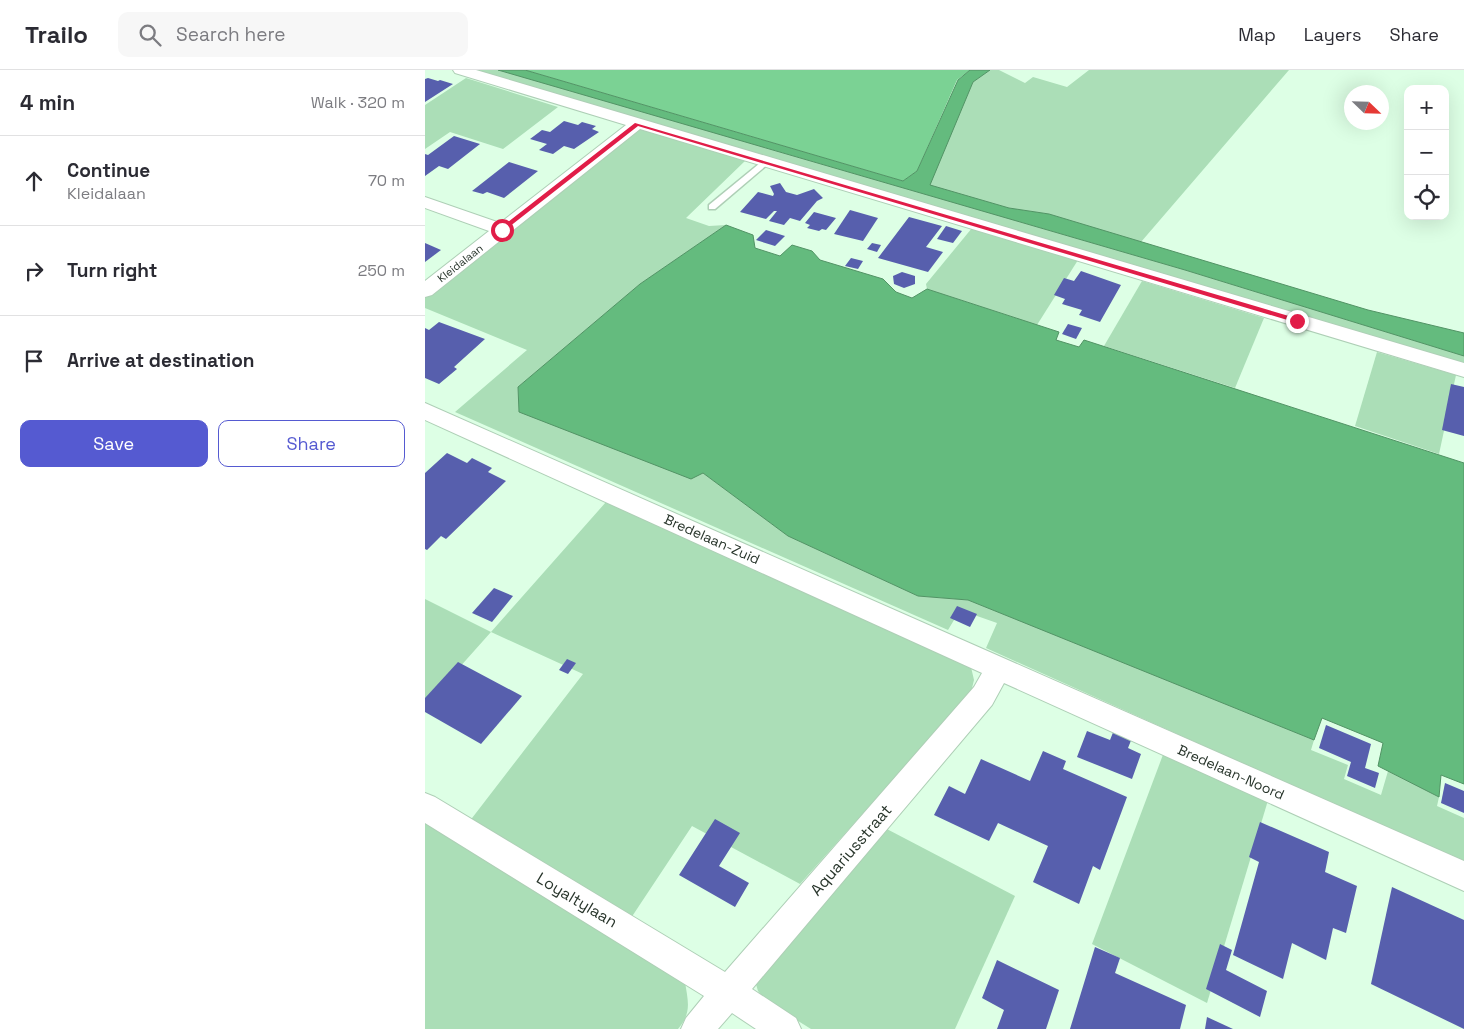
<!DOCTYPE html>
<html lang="en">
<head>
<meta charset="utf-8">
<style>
  body { margin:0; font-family:"Space Grotesk",sans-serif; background:#f7f7f7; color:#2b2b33 }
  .controls { position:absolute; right:15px; top:15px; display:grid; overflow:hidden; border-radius:10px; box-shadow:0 5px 20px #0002 }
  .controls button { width:45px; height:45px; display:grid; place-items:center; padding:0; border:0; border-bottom:1px solid #e1e1e2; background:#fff; color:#2b2b33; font:25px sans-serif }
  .compass { position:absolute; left:919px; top:15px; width:45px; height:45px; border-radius:50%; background:#fff; box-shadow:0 5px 20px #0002; rotate:113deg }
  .stop { position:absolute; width:15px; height:15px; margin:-11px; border:4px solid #e11d48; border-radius:50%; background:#fff }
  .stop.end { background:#e11d48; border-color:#fff; box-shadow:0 1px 5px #0008 }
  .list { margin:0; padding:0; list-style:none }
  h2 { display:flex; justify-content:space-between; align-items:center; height:65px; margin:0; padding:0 20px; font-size:21px }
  h2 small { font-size:16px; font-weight:400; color:#7c7c81 }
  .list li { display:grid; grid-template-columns:32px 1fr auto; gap:15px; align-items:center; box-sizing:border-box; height:90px; padding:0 20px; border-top:1px solid #e1e1e2 }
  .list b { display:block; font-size:19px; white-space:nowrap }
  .list p { margin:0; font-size:16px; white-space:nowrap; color:#7c7c81 }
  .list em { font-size:16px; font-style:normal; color:#7c7c81 }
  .actions { display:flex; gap:10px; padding:15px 20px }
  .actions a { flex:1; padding:11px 0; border:1px solid #555ad1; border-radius:10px; text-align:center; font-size:18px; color:#555ad1 }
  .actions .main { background:#555ad1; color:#fff }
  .icon { flex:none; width:28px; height:28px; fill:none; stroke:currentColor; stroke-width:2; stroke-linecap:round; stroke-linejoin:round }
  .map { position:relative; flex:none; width:1039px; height:959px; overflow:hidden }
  header { display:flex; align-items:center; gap:30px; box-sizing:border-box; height:70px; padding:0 25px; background:#fff; border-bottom:1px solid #e1e1e2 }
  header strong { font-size:24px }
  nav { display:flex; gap:28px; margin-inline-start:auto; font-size:18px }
  .search { width:350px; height:45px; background:#f7f7f7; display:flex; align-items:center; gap:12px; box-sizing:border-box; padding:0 18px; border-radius:10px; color:#7c7c81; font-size:19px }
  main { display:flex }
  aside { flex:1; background:#fff }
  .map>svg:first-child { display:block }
</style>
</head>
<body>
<header>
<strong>Trailo</strong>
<div class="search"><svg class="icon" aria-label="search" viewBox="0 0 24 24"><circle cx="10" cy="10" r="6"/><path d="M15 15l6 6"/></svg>Search here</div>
<nav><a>Map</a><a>Layers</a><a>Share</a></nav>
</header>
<main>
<aside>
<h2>4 min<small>Walk · 320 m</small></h2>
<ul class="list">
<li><svg class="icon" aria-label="ahead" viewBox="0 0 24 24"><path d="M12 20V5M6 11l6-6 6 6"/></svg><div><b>Continue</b><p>Kleidalaan</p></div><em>70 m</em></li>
<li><svg class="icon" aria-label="right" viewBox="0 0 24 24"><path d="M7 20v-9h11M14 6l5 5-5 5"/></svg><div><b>Turn right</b></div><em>250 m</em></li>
<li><svg class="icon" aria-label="arrive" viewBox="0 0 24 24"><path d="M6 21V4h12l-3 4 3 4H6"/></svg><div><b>Arrive at destination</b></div></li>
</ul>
<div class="actions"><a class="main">Save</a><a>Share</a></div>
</aside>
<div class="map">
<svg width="1039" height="959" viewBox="0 0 1039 959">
  <rect width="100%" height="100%" fill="#ddffe5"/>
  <g fill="#abdeb7">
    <polygon points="46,0 73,0 760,200 1039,286 1039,296"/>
    <polygon points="565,0 574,0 600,13 608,7 642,17 664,0 864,0 716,172 624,144 584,138 504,115 548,12"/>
    <polygon points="41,8 133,37 78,79 25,62 0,79 0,35"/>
    <polygon points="214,58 320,91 261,148 284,156 301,155 215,214 93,317 94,342 278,403 363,466 493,526 543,530 889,670 886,680 923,695 919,709 956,725 963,701 1014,727 1012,736 1039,748 1039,793 561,578 572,553 535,540 523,560 30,342 102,280 0,238 0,227"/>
    <polygon points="547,158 653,190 612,255 502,219 501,214"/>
    <polygon points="717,211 839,248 810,318 679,276"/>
    <polygon points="952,282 1031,305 1014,384 930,356"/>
    <polygon points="181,432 546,597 549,610 546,622 375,814 267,756 206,848 44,752 158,604 66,562 0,636 0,529 66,562"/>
    <polygon points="739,682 844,727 782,933 667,874"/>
    <path d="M0,751L260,912C263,931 267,943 253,959H0Z"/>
    <polygon points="458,757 590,826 530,959 386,959 341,931 333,921 330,911"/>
  </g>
  <polygon fill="#7bd294" points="100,0 545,0 532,10 492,101 478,111"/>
  <g fill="#64bb7e" stroke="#529365">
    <polygon points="73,0 100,0 478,111 492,101 533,10 545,0 565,0 548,12 505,115 584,138 624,144 943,240 1039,263 1039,286 760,200"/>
    <polygon points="301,155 328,165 330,178 355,186 367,175 387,181 395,190 458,209 471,222 487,228 502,219 634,262 631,270 654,277 659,270 1039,393 1039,714 1016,705 1014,727 953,696 958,673 897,648 889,670 543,530 493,526 363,466 278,403 266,409 94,342 93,317 215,214"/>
  </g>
  <g fill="#575fad">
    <polygon points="3,8 13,11 15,10 28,14 0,32 0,9"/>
    <polygon points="139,51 153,55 157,52 171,56 167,59 174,62 149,79 139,76 128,84 114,80 122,74 105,69 117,60 125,62"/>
    <polygon points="29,66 55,74 23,99 14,96 0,106 0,84 3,85"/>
    <polygon points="84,92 113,101 79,128 62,122 58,124 47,121"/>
    <polygon points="355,113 361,122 372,125 389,119 398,128 392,131 375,151 365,148 359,155 344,151 352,141 349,141 341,149 315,142 333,122 348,126 349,124 345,116"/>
    <polygon points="425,140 453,148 438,171 409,164"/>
    <polygon points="389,142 411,148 401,160 397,159 394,161 382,158 385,155 380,153"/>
    <polygon points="484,147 517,156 501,177 518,182 503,202 453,188"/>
    <polygon points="521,156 537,161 528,173 512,169"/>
    <polygon points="341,160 360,166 350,176 331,170"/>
    <polygon points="0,173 16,180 0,192"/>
    <polygon points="447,173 456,175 452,182 442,179"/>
    <polygon points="426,188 438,191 433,199 420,196"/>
    <polygon points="656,201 696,215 675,252 654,245 657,240 637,234 640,229 629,225 639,208 649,211"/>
    <polygon points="477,202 490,206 490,214 479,218 469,214 468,206"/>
    <polygon points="14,252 60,269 29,297 32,299 14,314 0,308 0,258 4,260"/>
    <polygon points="643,254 657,258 651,269 637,264"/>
    <polygon points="1026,314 1039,317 1039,366 1017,360"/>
    <polygon points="22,383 42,393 47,388 67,398 63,402 81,411 21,469 16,466 2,480 0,479 0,403"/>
    <polygon points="69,518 88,526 67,552 47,543"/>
    <polygon points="532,536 552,544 545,557 525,548"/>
    <polygon points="142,589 151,593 143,604 134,600"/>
    <polygon points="33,592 97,626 56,674 0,642 0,628"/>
    <polygon points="901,655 946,674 940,698 954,703 950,718 922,706 926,692 894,678"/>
    <polygon points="689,660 707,668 703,678 716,684 707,709 652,687 662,661 685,670"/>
    <polygon points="618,681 641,691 638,699 702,727 675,800 668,796 654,834 608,812 623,776 573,753 564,771 509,745 524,716 540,724 556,689 605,711"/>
    <polygon points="1020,713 1039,721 1039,743 1016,733"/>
    <polygon points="290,749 315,763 294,796 324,813 310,837 254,805"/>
    <polygon points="835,752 904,782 900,802 932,816 921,863 908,858 901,890 867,873 858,909 808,885 834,792 824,787"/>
    <polygon points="967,817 1039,850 1039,959 946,914"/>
    <polygon points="795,874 807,880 801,900 842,921 835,947 781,919"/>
    <polygon points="670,877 695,888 690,903 761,935 755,959 645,959"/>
    <polygon points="572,890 634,920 621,959 572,959 579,940 557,928"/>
    <polygon points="782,947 808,959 780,959"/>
  </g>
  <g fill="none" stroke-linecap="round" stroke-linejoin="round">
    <g stroke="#aecfb6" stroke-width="3">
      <polygon id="lane" points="340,89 343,90 343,94 290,139 284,139 284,135"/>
    </g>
    <g stroke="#aecfb6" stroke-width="2">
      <g id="street">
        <polygon points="28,0 51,0 1039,293 1039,307 215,59 7,225 0,227 0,211 64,161 0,138 0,127 75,153 201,55 30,3"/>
        <polygon points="0,333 1039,791 1039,821 579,613 567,635 327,919 371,948 376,959 331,959 307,943 293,959 256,959 261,948 279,926 0,753 0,723 10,727 300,902 549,617 557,603 0,350"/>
      </g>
    </g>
    <use href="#lane" fill="#fff" fill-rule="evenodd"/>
    <use href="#street" fill="#fff" fill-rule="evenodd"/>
  </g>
  <polygon fill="#e11d48" points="210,53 874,249 875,251 869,252 213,56 79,161 74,161 74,159"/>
  <g text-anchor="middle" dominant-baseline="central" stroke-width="5" stroke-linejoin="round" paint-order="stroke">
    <g font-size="11" fill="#28352b" stroke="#fff">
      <text transform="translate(35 193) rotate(-38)">Kleidalaan</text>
    </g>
    <g font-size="14" fill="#28352b" stroke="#fff">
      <text transform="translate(287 469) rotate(24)">Bredelaan-Zuid</text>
      <text transform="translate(806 702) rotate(24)">Bredelaan-Noord</text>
    </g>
    <g font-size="16" fill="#28352b" stroke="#fff">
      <text transform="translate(426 780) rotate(-49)">Aquariusstraat</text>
      <text transform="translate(152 830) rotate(31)">Loyaltylaan</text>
    </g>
  </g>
</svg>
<div class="controls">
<button>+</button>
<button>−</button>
<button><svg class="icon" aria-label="locate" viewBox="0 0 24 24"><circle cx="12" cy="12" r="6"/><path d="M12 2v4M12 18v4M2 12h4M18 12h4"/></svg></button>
</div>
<svg class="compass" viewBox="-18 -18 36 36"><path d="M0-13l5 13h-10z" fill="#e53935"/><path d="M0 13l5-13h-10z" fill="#7c7c81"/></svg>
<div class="stop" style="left:77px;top:160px"></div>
<div class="stop end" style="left:872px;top:251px"></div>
</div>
</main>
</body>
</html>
